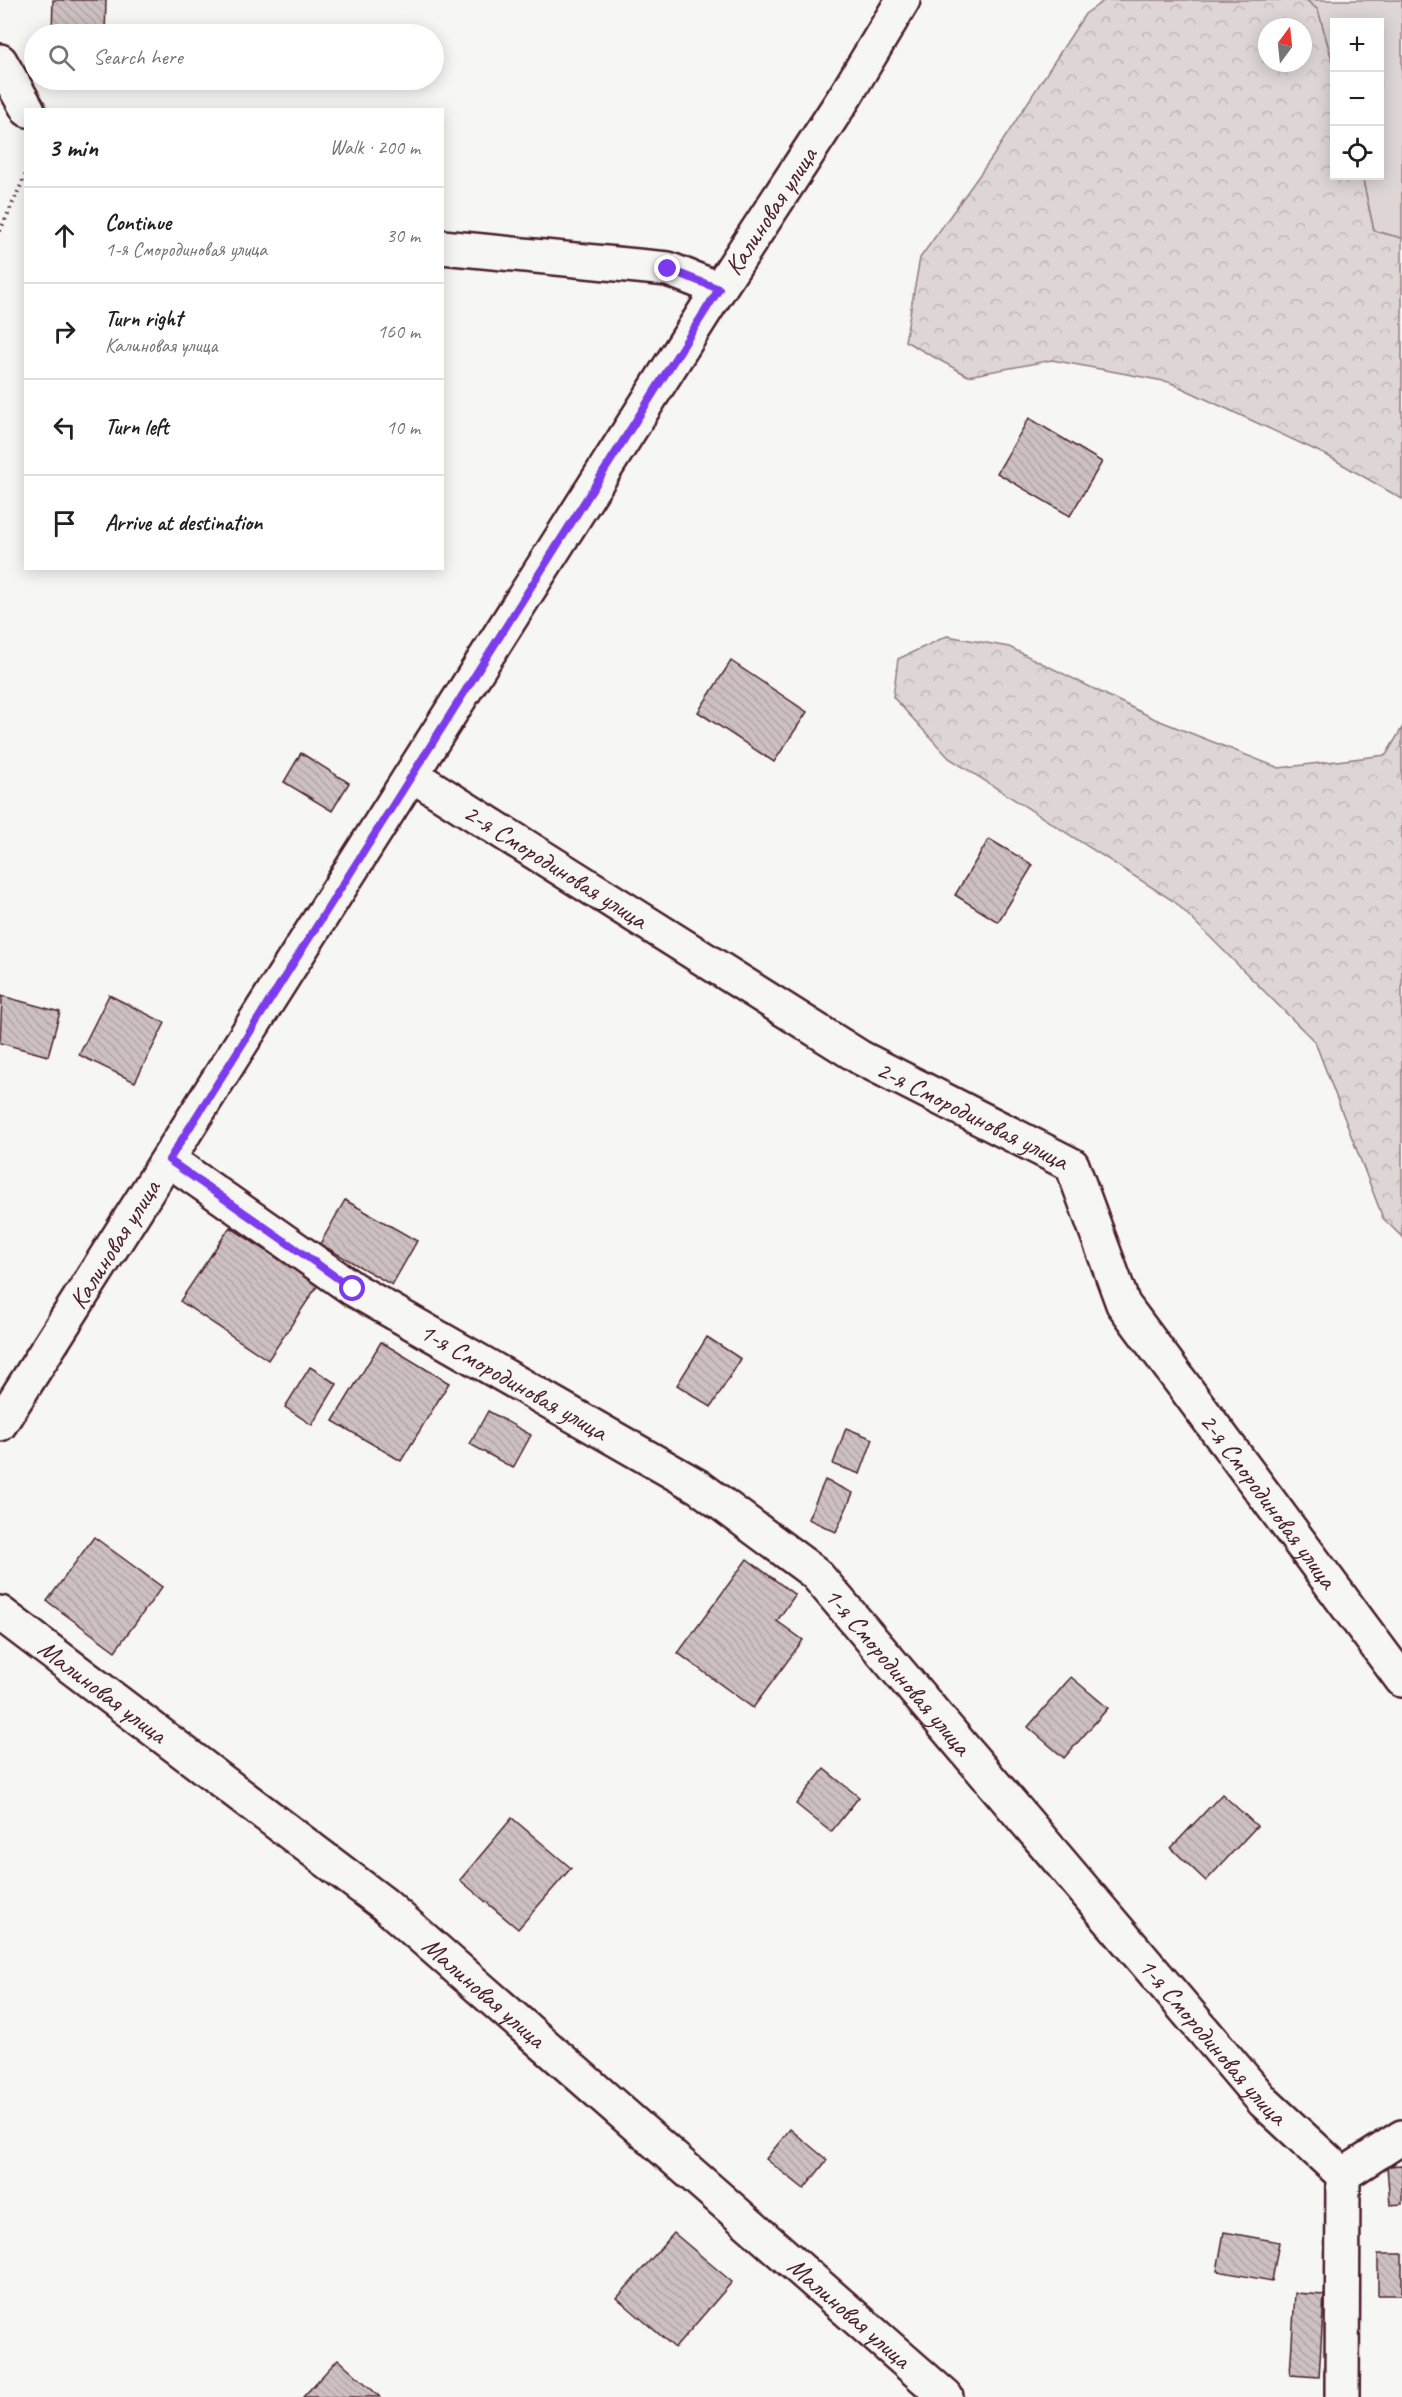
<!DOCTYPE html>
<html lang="en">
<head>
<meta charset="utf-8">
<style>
  body { margin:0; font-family:Caveat,sans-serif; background:#f2f2f2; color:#202124 }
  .controls { position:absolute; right:18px; top:18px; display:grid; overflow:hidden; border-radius:0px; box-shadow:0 3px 15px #0003 }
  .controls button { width:54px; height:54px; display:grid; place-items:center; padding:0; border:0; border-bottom:2px solid #e0e0e0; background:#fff; color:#202124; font:30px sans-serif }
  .compass { position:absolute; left:1258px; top:18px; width:54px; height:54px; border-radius:50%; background:#fff; box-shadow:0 3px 15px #0003; rotate:15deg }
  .stop { position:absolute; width:18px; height:18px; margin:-14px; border:4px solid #7c3aed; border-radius:50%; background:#fff }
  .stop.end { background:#7c3aed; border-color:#fff; box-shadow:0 2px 6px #0008 }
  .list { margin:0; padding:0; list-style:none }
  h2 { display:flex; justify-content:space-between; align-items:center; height:78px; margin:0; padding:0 24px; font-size:26px }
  h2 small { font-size:20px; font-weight:400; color:#757577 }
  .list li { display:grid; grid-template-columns:39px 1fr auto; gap:18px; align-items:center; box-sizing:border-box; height:96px; padding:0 24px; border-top:2px solid #e0e0e0 }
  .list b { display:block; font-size:22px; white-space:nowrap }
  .list p { margin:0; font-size:20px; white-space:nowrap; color:#757577 }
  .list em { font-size:20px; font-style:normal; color:#757577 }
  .icon { flex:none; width:33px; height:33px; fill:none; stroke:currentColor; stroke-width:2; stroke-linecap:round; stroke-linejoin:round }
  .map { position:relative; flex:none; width:1402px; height:2397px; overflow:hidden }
  .search { position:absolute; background:#fff; box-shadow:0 3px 15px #0003; left:24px; top:24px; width:420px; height:66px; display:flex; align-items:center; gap:15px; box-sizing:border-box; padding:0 21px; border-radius:33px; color:#757577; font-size:22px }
  .panel { position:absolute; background:#fff; box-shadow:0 3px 15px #0003; left:24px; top:108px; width:420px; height:462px; border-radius:0px }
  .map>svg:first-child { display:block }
</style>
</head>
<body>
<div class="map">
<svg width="1402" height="2397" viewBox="0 0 1402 2397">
  <defs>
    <pattern id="forest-crowns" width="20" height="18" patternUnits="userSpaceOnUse" patternTransform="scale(1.5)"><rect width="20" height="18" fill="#ddd6d5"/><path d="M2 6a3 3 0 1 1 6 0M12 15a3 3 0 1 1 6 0" fill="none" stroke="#bfb7b7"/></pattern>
    <pattern id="building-back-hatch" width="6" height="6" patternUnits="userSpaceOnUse" patternTransform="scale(1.5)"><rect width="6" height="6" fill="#ccc1c0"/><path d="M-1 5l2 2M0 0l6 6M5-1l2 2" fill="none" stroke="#b1a5a5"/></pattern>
  </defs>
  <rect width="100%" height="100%" fill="#f6f6f2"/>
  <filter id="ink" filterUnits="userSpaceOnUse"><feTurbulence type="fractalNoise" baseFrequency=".0167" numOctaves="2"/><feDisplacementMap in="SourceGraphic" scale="12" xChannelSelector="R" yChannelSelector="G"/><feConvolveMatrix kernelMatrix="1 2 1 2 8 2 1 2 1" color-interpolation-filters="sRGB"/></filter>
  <g filter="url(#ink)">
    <polygon fill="#ddd6d5" stroke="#947a80" stroke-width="1.5" points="1306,0 1402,0 1402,238 1374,231 1362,176 1380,176 1380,22 1334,22 1334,67 1318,10"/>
    <g fill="url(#forest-crowns)" stroke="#947a80" stroke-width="1.5" fill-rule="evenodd">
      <path d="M1105,0H1306L1318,10L1334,67V176H1362L1374,231L1402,238V499L1328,456L1169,382L1052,360L968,376L905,341L920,258L993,156L1085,14ZM1267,27H1303V63H1267Z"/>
      <polygon points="947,636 1009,647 1155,719 1279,768 1386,755 1402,728 1402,1237 1383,1218 1315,1042 1175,902 949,758 893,697 898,659"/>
    </g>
    <g fill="url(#building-back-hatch)" stroke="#4a1f2b" stroke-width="1.5">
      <polygon points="53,0 106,0 105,34 52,34"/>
      <polygon points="1029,418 1102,462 1070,516 997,473"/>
      <polygon points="731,661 807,712 774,762 698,712"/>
      <polygon points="301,753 349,783 332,811 284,782"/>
      <polygon points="989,839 1033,865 998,922 955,895"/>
      <polygon points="109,995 165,1023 135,1082 79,1055"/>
      <polygon points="2,996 60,1012 48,1056 0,1043"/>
      <polygon points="345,1200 417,1241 392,1285 320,1244"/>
      <polygon points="230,1227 318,1285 268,1360 180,1301"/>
      <polygon points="707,1337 741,1359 711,1407 677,1385"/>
      <polygon points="381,1342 449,1383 401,1461 333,1421"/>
      <polygon points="310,1367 337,1384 312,1425 285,1407"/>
      <polygon points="488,1411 531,1435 513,1468 470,1444"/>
      <polygon points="846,1428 873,1439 860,1474 833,1464"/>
      <polygon points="825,1480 853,1493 836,1532 808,1519"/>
      <polygon points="94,1537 162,1587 115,1651 47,1601"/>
      <polygon points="747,1559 795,1595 777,1621 803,1640 753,1708 678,1653"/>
      <polygon points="1071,1677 1108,1708 1064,1758 1028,1727"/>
      <polygon points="824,1769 859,1797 831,1832 796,1804"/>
      <polygon points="1222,1794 1257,1826 1206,1881 1171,1848"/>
      <polygon points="512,1818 571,1868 518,1929 460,1880"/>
      <polygon points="790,2129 827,2160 804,2189 766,2159"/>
      <polygon points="1402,2165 1402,2204 1390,2205 1387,2166"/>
      <polygon points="1224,2232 1279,2242 1272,2281 1217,2271"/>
      <polygon points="674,2233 732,2282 675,2348 617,2298"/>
      <rect x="1378" y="2254" width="24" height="41"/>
      <polygon points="1295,2293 1324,2295 1319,2377 1290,2375"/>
      <polygon points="338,2359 380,2397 303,2397"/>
    </g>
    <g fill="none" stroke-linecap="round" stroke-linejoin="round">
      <g stroke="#4a1f2b" stroke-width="38">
        <g id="street">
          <polyline points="0,61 28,110"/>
          <polyline points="442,247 668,269 719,289"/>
          <path id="s1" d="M412,775L861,1058L1072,1165L1123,1304L1402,1680"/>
          <path id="s2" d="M169,1160L353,1289L699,1487L815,1573L1264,2102L1343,2175L1342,2397"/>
          <path id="s3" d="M0,1424L719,289L846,95L903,0"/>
          <path id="s4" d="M0,1613L384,1904L946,2397"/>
          <polyline points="1343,2175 1402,2137"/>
        </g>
      </g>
      <polyline stroke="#4a1f2b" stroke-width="4" stroke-dasharray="1.5 4.5" stroke-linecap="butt" points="0,231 26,174"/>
      <use href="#street" stroke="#f6f6f2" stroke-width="33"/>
    </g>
  </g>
  <g fill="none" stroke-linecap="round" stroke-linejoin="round" filter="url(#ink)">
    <polyline stroke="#7c3aed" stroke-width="8" points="353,1289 169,1160 719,289 668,269"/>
  </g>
  <g text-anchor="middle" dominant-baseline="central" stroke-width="4.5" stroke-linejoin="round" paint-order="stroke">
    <g font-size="26" fill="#4a1f2b" stroke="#f6f6f2">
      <text stroke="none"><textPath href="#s3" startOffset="1437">Калиновая улица</textPath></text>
      <text stroke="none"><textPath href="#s1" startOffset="170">2-я Смородиновая улица</textPath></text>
      <text stroke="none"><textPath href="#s1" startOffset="656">2-я Смородиновая улица</textPath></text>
      <text stroke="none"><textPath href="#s3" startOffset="213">Калиновая улица</textPath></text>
      <text stroke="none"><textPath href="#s2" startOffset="410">1-я Смородиновая улица</textPath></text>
      <text stroke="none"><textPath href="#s1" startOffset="1160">2-я Смородиновая улица</textPath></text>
      <text stroke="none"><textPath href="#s2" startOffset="896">1-я Смородиновая улица</textPath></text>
      <text stroke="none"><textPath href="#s4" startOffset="129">Малиновая улица</textPath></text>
      <text stroke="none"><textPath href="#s4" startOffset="615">Малиновая улица</textPath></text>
      <text stroke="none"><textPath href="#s2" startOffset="1382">1-я Смородиновая улица</textPath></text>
      <text stroke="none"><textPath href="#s4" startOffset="1101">Малиновая улица</textPath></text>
    </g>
  </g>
</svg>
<div class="controls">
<button>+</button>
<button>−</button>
<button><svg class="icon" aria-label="locate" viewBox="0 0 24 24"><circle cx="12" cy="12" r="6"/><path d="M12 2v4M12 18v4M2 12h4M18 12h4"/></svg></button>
</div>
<svg class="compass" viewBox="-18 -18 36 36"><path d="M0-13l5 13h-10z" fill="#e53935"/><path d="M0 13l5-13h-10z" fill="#757577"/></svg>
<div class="stop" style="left:353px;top:1289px"></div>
<div class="stop end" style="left:668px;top:269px"></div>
<div class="search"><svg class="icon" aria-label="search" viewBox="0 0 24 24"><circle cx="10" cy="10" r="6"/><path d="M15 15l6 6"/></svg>Search here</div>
<section class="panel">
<h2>3 min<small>Walk · 200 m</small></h2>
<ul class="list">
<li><svg class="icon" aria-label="ahead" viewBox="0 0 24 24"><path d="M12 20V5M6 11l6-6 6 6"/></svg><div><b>Continue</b><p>1-я Смородиновая улица</p></div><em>30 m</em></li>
<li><svg class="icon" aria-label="right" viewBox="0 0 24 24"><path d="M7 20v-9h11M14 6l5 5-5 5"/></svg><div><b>Turn right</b><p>Калиновая улица</p></div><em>160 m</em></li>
<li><svg class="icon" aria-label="left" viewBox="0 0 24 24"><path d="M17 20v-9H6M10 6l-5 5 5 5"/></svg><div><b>Turn left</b></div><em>10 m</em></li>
<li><svg class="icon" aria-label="arrive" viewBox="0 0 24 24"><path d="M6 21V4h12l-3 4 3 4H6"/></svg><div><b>Arrive at destination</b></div></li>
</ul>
</section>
</div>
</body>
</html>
